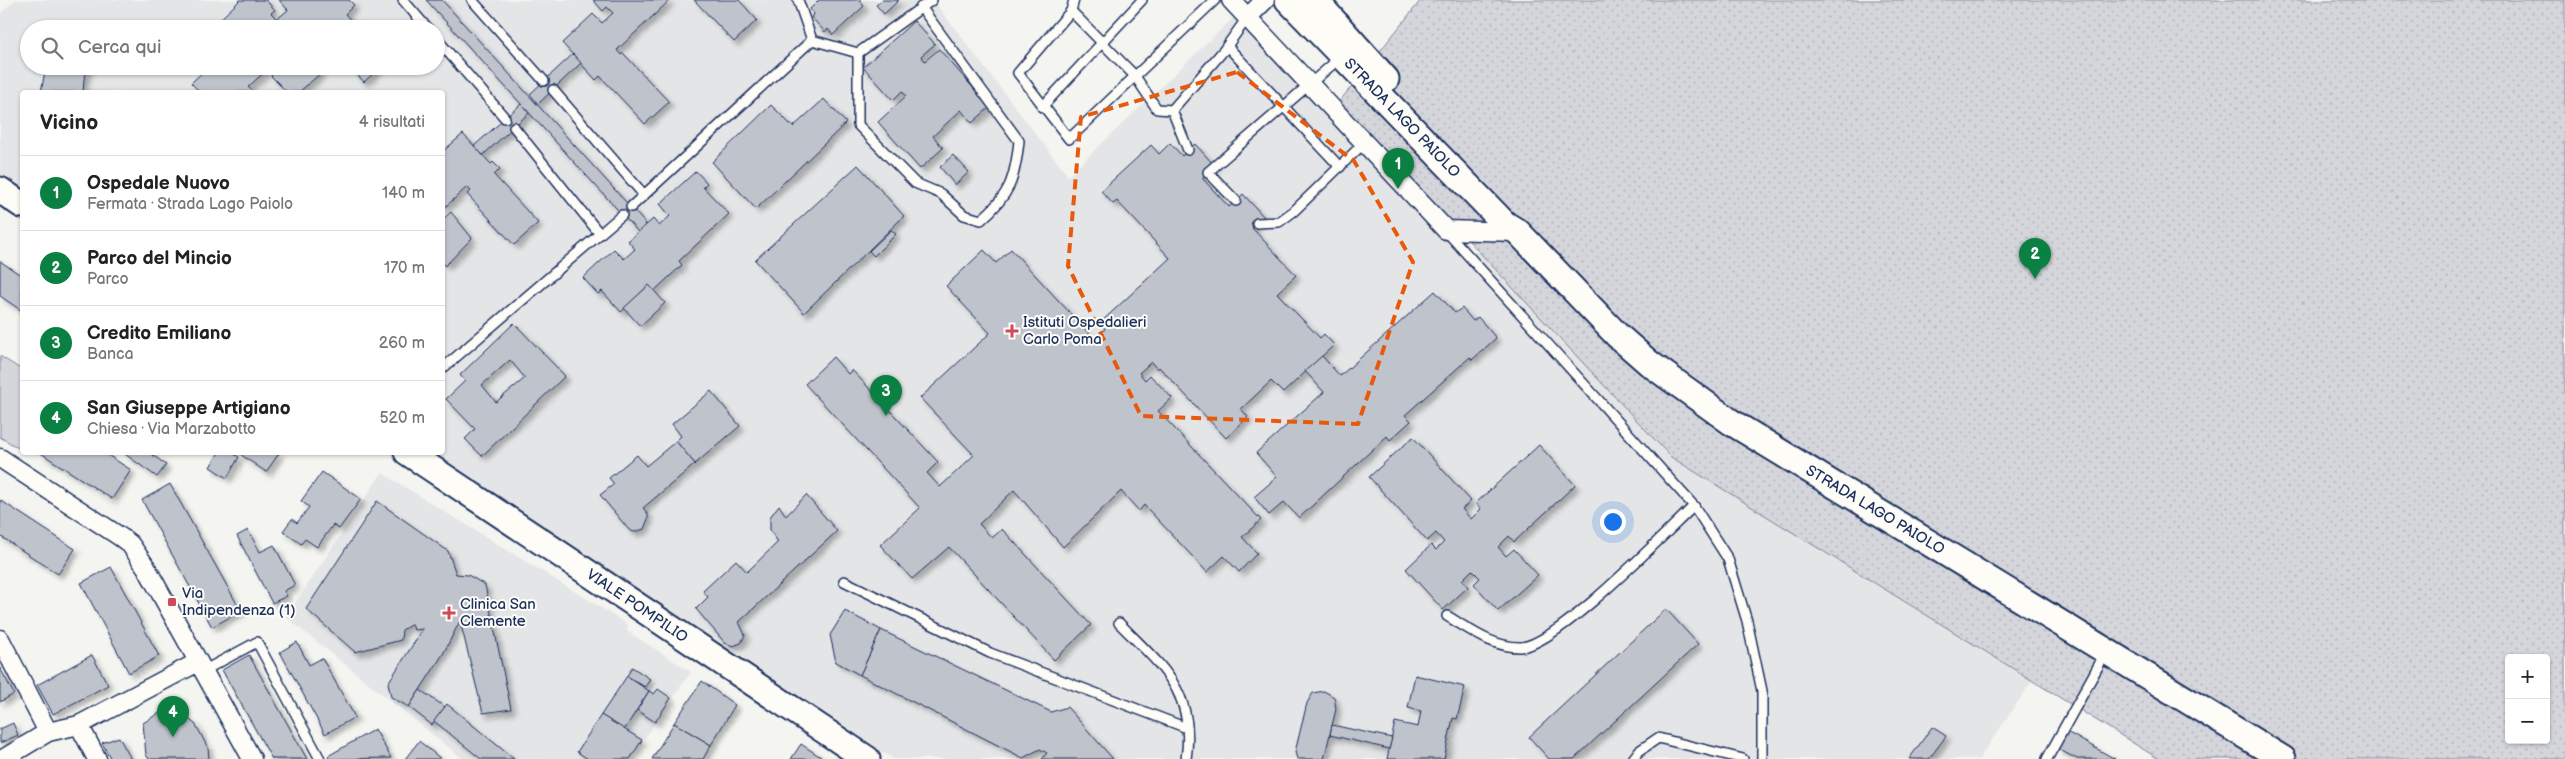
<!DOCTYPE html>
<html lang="it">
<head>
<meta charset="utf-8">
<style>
  body { margin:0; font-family:"Balsamiq Sans",sans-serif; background:#f6f6f6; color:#222 }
  .controls { position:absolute; right:15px; bottom:15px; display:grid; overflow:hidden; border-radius:5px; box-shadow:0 1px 4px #0004 }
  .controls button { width:45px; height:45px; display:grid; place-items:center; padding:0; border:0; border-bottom:1px solid #e0e0e0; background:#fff; color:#222; font:25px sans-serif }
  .you { position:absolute; left:1612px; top:521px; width:18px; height:18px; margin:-12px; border:4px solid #fff; border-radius:50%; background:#1a73e8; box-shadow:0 0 0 8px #1a73e833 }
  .badge { display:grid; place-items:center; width:32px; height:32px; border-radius:50%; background:#0b8043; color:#fff; font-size:16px; font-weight:700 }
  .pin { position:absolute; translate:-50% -41px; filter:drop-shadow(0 1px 2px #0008) }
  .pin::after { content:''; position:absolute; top:26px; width:18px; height:15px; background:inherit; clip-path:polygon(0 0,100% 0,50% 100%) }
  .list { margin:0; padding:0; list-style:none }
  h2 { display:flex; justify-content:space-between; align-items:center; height:65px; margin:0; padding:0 20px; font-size:21px }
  h2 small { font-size:16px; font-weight:400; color:#767676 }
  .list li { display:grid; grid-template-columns:32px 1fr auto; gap:15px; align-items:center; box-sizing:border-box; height:75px; padding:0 20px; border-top:1px solid #e0e0e0 }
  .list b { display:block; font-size:19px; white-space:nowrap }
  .list p { margin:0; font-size:16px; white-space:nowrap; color:#767676 }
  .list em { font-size:16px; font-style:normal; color:#767676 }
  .icon { flex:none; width:28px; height:28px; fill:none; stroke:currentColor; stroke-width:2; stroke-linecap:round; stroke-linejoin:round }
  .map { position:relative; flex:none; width:2565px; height:759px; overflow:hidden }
  .search { position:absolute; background:#fff; box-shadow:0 1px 4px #0004; left:20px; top:20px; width:425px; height:55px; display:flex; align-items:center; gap:12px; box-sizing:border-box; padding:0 18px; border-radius:28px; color:#767676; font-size:19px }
  .panel { position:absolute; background:#fff; box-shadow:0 1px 4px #0004; left:20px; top:90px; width:425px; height:365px; border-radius:5px }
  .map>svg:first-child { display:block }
</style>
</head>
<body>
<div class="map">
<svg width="2565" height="759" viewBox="0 0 2565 759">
  <defs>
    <pattern id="park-dots" width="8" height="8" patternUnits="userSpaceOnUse" patternTransform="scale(1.25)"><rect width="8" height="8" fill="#d4d6db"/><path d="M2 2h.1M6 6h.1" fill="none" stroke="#b5b8be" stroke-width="1.8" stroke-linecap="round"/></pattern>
    <filter id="shadow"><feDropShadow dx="4.5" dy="4.5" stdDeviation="2.5" flood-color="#0004"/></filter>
  </defs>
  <rect width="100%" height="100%" fill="#f4f4f1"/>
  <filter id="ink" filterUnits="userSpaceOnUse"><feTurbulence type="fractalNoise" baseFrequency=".02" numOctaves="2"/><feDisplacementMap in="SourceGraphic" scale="10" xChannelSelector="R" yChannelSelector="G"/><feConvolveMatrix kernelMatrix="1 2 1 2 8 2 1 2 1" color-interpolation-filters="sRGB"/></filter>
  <g filter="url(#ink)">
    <g fill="#e4e5e6" fill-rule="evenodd">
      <path d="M15,0H933L1068,176L1237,14L1455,247L1511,260L2047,659L1979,759H893L600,571L433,453L442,452V92H22V192L0,178V14ZM29,29H436V66H29Z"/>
      <polygon points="382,473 603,609 628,625 627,631 691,672 630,759 463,759 286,617"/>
    </g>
    <path fill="url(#park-dots)" stroke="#78829c" fill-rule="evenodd" d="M1421,0H2565V759H2159L1671,457L1339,102ZM2509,658H2546V740H2509Z"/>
    <polygon fill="#d4d6db" stroke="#78829c" points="0,356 22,370 22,444 20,449 0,437"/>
    <g fill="#bfc3cc" stroke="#1b2f5e" fill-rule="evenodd" filter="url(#shadow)">
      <polygon points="240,0 266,0 275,10 271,13 277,19 288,10 279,0 349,0 354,5 345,14 359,29 319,29 316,25 311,29 214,29 212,27"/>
      <polygon points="426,0 442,0 646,224 638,232"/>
      <polygon points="593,0 670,0 617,50 621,55 623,53 669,102 645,124 600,76 596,80 562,43 593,14 602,23 613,13 607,7 603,11"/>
      <polygon points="694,0 739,0 757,20 734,42"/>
      <polygon points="819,0 861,0 860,1 864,6 833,35 828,29 825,32 811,17 814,14 810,9"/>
      <polygon points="882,0 899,0 884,14 876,5"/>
      <polygon points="914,21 935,44 921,56 925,61 939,49 990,107 972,123 961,110 933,136 943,148 920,169 878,122 906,96 902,91 893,100 863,67"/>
      <polygon points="573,54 581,63 538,104 530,94"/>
      <polygon points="46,66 89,66 84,79 83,92 41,92"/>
      <polygon points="209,66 271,66 248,87 253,92 200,92 191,83"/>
      <polygon points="281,66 314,66 321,73 299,92 287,92 271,76"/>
      <polygon points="349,66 381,66 364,82"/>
      <polygon points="824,99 846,123 756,209 712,162 771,105 793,127"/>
      <polygon points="521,104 529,113 483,155 474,146"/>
      <polygon points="463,134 491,164 493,162 500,169 494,175 538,223 514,245 467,194 471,191 467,187 442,210 442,152"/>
      <polygon points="1170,143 1182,156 1195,144 1215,166 1202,178 1229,207 1243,194 1264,217 1252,228 1296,275 1277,293 1320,338 1324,334 1334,345 1283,393 1271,381 1241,409 1248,417 1226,438 1159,367 1157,369 1151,362 1139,373 1145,380 1150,375 1172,398 1158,411 1261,520 1242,537 1257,553 1239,572 1224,556 1207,572 1144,505 1139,511 1121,491 1063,547 1014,490 979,524 992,538 1002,529 1091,625 1054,660 949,547 912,579 880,545 920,508 805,384 833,357 848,374 852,370 938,462 927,473 940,487 974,455 920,398 990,333 946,286 984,250 996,263 1011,249 1094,339 1105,329 1100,323 1170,258 1117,201 1113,204 1101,191 1151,145 1159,154"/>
      <polygon points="953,155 969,172 955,185 940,167"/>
      <polygon points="858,165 904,216 804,313 755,260"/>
      <polygon points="696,171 707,183 703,187 729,214 679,261 682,265 654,291 649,285 621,312 602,291 598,294 583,278 614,249 624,259 635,249 628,241 653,219 659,226 670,216 660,204"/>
      <polygon points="451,212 472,238 445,266 442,263 442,220"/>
      <polygon points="891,230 896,234 874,256 869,251"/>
      <polygon points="0,261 22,276 22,311 0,296"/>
      <polygon points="649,285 665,303 640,326 624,308"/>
      <polygon points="1435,291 1455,313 1462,308 1473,321 1478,317 1496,338 1472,360 1470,357 1405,415 1411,421 1390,440 1387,436 1299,518 1284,502 1269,515 1254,497 1277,477 1256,453 1324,392 1305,371 1322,356 1340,376"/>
      <path d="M514,323L565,376L482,456L465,439L475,429L446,399L465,381L460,375ZM510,360L525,378L496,402L482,385Z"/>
      <polygon points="711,391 740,426 695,464 676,441 681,436 672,424"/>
      <polygon points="1413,437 1471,501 1462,509 1471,519 1481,509 1476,503 1539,445 1575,485 1514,542 1509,536 1498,547 1506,556 1514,549 1538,575 1498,611 1474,584 1480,578 1472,570 1462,580 1468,587 1443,610 1406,569 1431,545 1436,550 1444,542 1436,533 1427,541 1369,477"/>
      <polygon points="676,441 695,464 643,508 648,514 648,519 644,529 634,532 629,530 600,495 614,484 609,478 637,455 646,466"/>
      <polygon points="39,452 103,452 131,470 112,499"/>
      <polygon points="122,452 149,452 166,465 157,477"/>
      <polygon points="219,452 231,452 239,457 227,478 210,467"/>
      <polygon points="237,452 280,452 266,472"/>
      <polygon points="322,472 361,499 339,529 333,525 317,547 305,539 301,544 283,531 292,519 297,523 309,507 301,501"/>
      <polygon points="170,484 241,611 212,627 142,500"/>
      <polygon points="806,495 837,531 739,622 745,635 741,643 733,646 725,643 696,609 708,597 703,591 736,560 747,572 778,542 770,530 770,517 779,505 786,516"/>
      <polygon points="0,500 75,549 58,574 0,536"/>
      <polygon points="377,501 448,551 456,574 468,575 485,585 511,709 483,713 460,621 443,654 409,707 391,697 388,683 423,629 414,630 412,624 402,630 401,640 355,652 306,609"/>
      <polygon points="248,530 260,552 274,545 295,585 284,591 287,596 272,603 237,536"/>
      <polygon points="111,567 159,656 129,673 81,583"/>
      <polygon points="1666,609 1698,644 1574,759 1549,759 1529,737"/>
      <polygon points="845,611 881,630 860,675 836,662 830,635"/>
      <polygon points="881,630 1051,712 1067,707 1113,759 1042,759 1047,753 1040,749 1023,758 860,675"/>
      <polygon points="297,642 309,665 322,658 355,717 325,734 280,652"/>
      <polygon points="92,655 108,685 53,714 37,685"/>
      <polygon points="249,655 307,759 272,759 222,670"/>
      <polygon points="632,667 650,679 645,687 627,676"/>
      <polygon points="0,668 14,694 0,702"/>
      <polygon points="1415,675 1465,687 1457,719 1453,718 1444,759 1387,759 1395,722 1418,727 1421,711 1408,708"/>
      <polygon points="627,676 649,691 624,730 601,715"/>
      <polygon points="702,681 735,705 711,745 674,723"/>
      <polygon points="658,689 671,698 655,722 637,710 649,691 654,694"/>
      <polygon points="420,690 445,707 432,725 409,707"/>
      <polygon points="1324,691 1334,697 1336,709 1324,759 1297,759 1295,752 1307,703 1313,693"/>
      <polygon points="447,704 514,759 481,759 434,721"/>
      <polygon points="172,705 196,725 208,748 209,759 149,759 146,755 143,723"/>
      <polygon points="601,715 642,740 630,759 588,759 577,752"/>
      <polygon points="13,723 18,735 0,743 0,729"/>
      <polygon points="674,723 711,745 703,759 652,759"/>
      <polygon points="1332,725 1392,738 1389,749 1330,735"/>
      <polygon points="1932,727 1946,736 1929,759 1909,759"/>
      <polygon points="375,729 391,758 329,759 328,756"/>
      <polygon points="2067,732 2115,759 2077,759 2058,749"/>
      <polygon points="119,737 131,759 111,759 102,743"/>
      <polygon points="419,741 441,759 405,759"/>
      <polygon points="801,744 824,759 791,759"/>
    </g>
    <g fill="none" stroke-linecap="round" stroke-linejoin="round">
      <g stroke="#1b2f5e" stroke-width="12">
        <g id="lane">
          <polyline points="403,0 428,29"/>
          <polyline points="472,0 544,81"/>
          <polyline points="798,0 812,40"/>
          <polyline points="1074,0 1071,11 1018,73 1069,139 1215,0"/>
          <polyline points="1071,11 1135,76 1157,109 1172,110 1224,50 1247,18"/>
          <polyline points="436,38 505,118"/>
          <polyline points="1227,46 1340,167"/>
          <path d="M858,53V125L915,183L941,194L964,215L981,220C1010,195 1015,179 1019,141L921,7"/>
          <polyline points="553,90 644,195"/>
          <polyline points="1042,107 1142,0"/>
          <polyline points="1172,110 1188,150"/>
          <polyline points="514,127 599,233"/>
          <polyline points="1236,201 1208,172 1341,57"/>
          <polyline points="631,207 812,40 858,53 932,0"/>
          <polyline points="1257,223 1279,222 1294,211 1364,143"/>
          <path d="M1446,231L1694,506C1664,534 1555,647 1520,647C1492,647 1471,630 1447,616"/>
          <polyline points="442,369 622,215"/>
          <polyline points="1694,506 1728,559 1747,621 1762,691 1762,759"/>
          <polyline points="844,581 990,653 1187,728"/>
          <path d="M1119,623C1162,667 1196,691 1186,759"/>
          <polyline points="203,671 257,642 320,759"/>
          <polyline points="1633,759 1639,751 1658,738 1743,759"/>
          <polyline points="2047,759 2106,652"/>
        </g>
      </g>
      <g stroke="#1b2f5e" stroke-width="21">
        <g id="street">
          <polyline points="1231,0 1446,230 1518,232"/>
          <polyline points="1247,18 1265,0"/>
          <polyline points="0,458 122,538 130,544 146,567 252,759"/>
          <polyline points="0,639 48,732"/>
          <polyline points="79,725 97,759"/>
          <polyline points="3,759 48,732 79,725 198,662"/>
        </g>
      </g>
      <g stroke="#1b2f5e" stroke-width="29">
        <g id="secondary">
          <polyline points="1288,0 1505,224 1518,232 1617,335 1649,363 1731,422 2283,759"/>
          <polyline points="1315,0 1386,79"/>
          <polyline points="0,190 22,205"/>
          <polyline points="407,452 867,759"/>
        </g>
      </g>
      <use href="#lane" stroke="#fdfcf7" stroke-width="9"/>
      <use href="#street" stroke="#fdfcf7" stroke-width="18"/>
      <use href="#secondary" stroke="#fdfcf7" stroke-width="25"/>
    </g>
  </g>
  <path fill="none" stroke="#e8590c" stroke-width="4" stroke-dasharray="10 6" stroke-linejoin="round" d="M1237,72L1354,161L1413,262L1358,424L1141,416L1068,266L1081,117Z"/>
  <g fill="#d1495b" stroke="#fdfcf7" stroke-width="2">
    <path d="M1009.5 323.5h5v5h5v5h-5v5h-5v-5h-5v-5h5z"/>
    <rect x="167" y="597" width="10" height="10" rx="2.5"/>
    <path d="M446.5 605.5h5v5h5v5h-5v5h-5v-5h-5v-5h5z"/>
  </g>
  <g text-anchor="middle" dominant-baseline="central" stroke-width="4" stroke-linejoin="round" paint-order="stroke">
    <g font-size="15" fill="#1b2f5e" stroke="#fdfcf7">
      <text transform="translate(1402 118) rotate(46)">STRADA LAGO PAIOLO</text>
      <text transform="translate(1875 510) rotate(31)">STRADA LAGO PAIOLO</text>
      <text transform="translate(637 606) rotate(34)">VIALE POMPILIO</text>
    </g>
    <g font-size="15" fill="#1b2f5e" stroke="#fdfcf7" text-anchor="start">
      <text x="1023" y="322">Istituti Ospedalieri<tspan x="1023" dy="17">Carlo Poma</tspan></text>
      <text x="182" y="593">Via<tspan x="182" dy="17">Indipendenza (1)</tspan></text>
      <text x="460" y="604">Clinica San<tspan x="460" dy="17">Clemente</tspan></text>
    </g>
  </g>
</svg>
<div class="controls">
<button>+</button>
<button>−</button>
</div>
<div class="you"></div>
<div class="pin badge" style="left:1398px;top:189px">1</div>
<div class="pin badge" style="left:2035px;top:279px">2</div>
<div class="pin badge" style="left:886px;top:416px">3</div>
<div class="pin badge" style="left:173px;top:737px">4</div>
<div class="search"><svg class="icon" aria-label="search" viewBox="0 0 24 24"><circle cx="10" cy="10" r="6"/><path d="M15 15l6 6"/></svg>Cerca qui</div>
<section class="panel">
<h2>Vicino<small>4 risultati</small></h2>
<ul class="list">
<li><span class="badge">1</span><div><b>Ospedale Nuovo</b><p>Fermata · Strada Lago Paiolo</p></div><em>140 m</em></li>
<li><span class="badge">2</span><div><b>Parco del Mincio</b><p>Parco</p></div><em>170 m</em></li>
<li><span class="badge">3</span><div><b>Credito Emiliano</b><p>Banca</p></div><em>260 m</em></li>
<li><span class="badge">4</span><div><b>San Giuseppe Artigiano</b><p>Chiesa · Via Marzabotto</p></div><em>520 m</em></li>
</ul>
</section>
</div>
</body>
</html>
